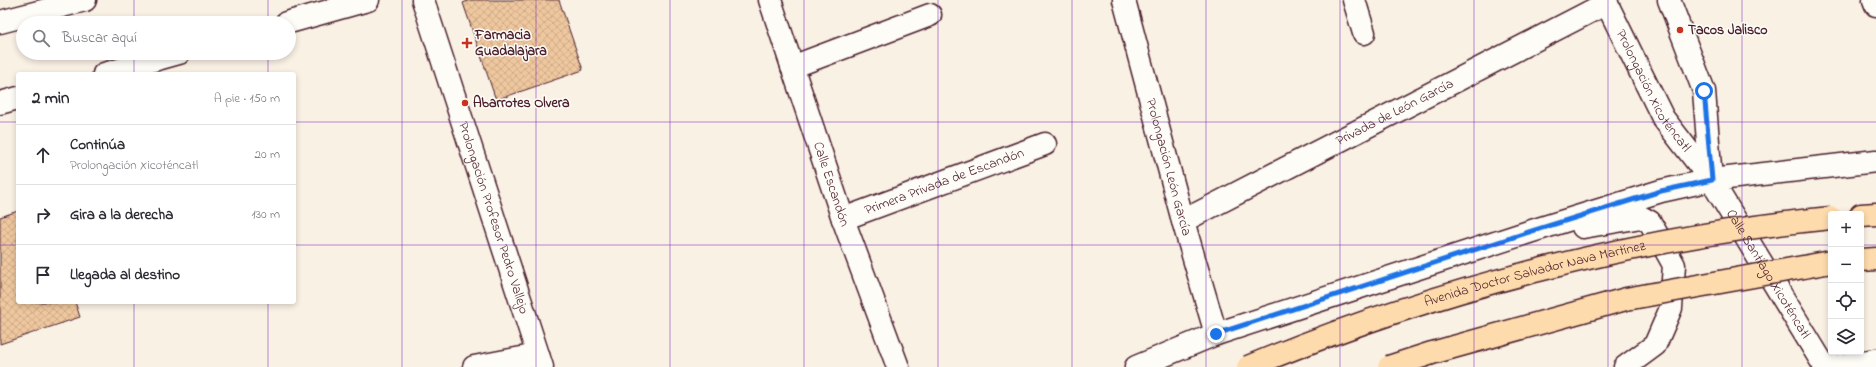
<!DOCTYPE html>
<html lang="es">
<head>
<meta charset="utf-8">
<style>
  body { margin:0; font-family:"Indie Flower",sans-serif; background:#f7f7f7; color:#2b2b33 }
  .controls { position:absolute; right:12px; bottom:12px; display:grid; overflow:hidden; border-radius:4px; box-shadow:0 2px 6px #0003 }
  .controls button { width:36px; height:36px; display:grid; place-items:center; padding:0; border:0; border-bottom:1px solid #e1e1e2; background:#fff; color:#2b2b33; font:20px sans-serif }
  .stop { position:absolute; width:12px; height:12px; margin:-9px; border:3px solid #1a73e8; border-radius:50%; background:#fff }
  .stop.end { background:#1a73e8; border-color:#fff; box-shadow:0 1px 4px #0008 }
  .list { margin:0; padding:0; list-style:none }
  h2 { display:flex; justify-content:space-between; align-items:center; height:52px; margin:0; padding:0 16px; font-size:17px }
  h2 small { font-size:13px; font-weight:400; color:#7c7c81 }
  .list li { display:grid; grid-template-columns:26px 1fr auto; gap:12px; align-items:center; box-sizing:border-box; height:60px; padding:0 16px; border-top:1px solid #e1e1e2 }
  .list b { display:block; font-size:15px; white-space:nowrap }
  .list p { margin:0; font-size:13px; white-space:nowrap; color:#7c7c81 }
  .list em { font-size:13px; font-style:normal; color:#7c7c81 }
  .icon { flex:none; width:22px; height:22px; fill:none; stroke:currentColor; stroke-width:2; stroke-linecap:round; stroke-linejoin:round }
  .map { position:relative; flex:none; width:1876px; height:367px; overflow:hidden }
  .search { position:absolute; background:#fff; box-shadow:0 2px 6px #0003; left:16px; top:16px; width:280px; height:44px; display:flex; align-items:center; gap:10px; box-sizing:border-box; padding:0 14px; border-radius:22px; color:#7c7c81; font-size:15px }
  .panel { position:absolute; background:#fff; box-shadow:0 2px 6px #0003; left:16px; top:72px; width:280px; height:232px; border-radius:4px }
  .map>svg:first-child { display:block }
</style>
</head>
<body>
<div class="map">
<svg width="1876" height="367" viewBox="0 0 1876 367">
  <defs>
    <pattern id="building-cross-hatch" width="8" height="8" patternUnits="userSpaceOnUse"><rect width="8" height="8" fill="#eec79e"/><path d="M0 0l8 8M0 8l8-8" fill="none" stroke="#ceaa88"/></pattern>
  </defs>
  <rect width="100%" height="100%" fill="#faf1e5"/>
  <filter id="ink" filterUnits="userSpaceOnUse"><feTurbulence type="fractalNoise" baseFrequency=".025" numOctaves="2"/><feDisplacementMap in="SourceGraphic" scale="8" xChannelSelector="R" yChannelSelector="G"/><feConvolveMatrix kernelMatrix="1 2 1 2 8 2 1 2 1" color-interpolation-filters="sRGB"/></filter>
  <g filter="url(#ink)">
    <g fill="url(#building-cross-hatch)" stroke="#4a1f2b">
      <polygon points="470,0 559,0 583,70 496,100 463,3"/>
      <polygon points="18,211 18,302 75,302 80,317 0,344 0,217"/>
    </g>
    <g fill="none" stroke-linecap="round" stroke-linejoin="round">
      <g stroke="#4a1f2b" stroke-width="25">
        <g id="street">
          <path id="s1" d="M423,0L542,367"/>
          <path id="s2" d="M770,0L843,219L898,367"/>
          <path id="s3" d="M1124,0L1183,221L1216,334"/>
          <polyline points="1354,0 1364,33"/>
          <path id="s4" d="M1605,0L1663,118L1711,180"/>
          <polyline points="1669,0 1704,91 1711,180"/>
          <polyline points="1874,0 1876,5"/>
          <polyline points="792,67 930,15"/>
          <path id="s5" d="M843,219L1045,144"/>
          <path id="s6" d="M1183,221L1607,3"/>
          <polyline points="474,367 538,355"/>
        </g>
      </g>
      <g stroke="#4a1f2b" stroke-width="25">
        <g id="secondary">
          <polyline points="0,22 85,0"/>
          <polyline points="286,23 368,0"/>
          <polyline points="104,74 179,53"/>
          <polyline points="0,103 18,98"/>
          <path id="s7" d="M1711,180L1825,367"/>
          <polyline points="1583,227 1641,217 1650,222 1674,265 1671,308 1655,345 1625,367"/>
          <polyline points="1136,367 1216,334 1532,231 1661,191 1711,180 1876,161"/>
          <polyline points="1829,367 1876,360"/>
        </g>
      </g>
      <g stroke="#4a1f2b" stroke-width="25">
        <g id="highway">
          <polyline points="1861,215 1876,214"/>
          <polyline points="1861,260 1876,259"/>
        </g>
      </g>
      <use href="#street" stroke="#fdfcf7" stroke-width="22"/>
      <use href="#secondary" stroke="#fdfcf7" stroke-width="22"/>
      <use href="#highway" stroke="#fedbac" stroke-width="22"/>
      <g stroke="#4a1f2b" stroke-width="25" stroke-linecap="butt">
        <g id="highway-bridge">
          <path id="s8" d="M1248,367C1430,291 1635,237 1831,218"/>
          <polyline points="1389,367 1432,353 1626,299 1831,262"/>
        </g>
      </g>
      <use href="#highway-bridge" stroke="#fedbac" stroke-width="22"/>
    </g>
  </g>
  <g fill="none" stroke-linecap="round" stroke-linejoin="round" filter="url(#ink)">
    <polyline stroke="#1a73e8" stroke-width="5" points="1216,334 1532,231 1661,191 1712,180 1704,91"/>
  </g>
  <path fill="none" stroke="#7b2cbf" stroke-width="1" stroke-opacity="0.55" d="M134,0V23M268,0V23M402,0V367M536,0V367M670,0V367M804,0V367M938,0V367M1072,0V367M1206,0V367M1340,0V367M1474,0V367M1608,0V367M1742,0V367M134,53V74M268,53V74M0,122H18M294,122H1876M0,245H18M294,245H1831M1861,245H1876M134,302V367M268,302V367"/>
  <g fill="#c8321e" stroke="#fdfcf7" stroke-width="1.5">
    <circle cx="1680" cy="30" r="4"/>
    <path d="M465 37h4v4h4v4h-4v4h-4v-4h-4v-4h4z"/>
    <circle cx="465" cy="103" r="4"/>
  </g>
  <g text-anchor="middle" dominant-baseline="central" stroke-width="3" stroke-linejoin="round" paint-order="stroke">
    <g font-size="14" font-weight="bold" fill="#4a1f2b" stroke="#fdfcf7" text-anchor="start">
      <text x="1688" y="30">Tacos Jalisco</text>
      <text x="475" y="35">Farmacia<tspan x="475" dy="16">Guadalajara</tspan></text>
      <text x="473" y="103">Abarrotes Olvera</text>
    </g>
    <g font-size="14" fill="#4a1f2b" stroke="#fdfcf7">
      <text stroke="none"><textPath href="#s4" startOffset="103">Prolongación Xicoténcatl</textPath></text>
      <text stroke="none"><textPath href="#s6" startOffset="238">Privada de León García</textPath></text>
      <text stroke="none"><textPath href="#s3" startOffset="173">Prolongación León García</textPath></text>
      <text stroke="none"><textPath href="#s5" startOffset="108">Primera Privada de Escandón</textPath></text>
      <text stroke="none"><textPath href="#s2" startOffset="194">Calle Escandón</textPath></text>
      <text stroke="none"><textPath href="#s1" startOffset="229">Prolongación Profesor Pedro Vallejo</textPath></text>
      <text stroke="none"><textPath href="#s7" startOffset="110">Calle Santiago Xicoténcatl</textPath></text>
      <text stroke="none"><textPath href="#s8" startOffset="302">Avenida Doctor Salvador Nava Martínez</textPath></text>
    </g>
  </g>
</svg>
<div class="controls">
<button>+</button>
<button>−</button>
<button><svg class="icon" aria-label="locate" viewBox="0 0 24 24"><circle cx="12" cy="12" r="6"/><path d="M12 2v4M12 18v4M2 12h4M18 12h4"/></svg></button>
<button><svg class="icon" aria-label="layers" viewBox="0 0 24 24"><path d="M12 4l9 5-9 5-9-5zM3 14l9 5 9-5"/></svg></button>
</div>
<div class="stop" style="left:1704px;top:91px"></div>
<div class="stop end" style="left:1216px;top:334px"></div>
<div class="search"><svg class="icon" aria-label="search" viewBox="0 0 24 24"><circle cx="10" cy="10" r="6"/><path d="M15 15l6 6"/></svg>Buscar aquí</div>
<section class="panel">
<h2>2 min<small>A pie · 150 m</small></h2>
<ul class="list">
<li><svg class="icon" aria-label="ahead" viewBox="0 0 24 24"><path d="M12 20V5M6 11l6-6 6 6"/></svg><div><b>Continúa</b><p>Prolongación Xicoténcatl</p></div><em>20 m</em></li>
<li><svg class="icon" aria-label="right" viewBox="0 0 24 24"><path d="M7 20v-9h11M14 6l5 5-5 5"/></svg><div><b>Gira a la derecha</b></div><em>130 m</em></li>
<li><svg class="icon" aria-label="arrive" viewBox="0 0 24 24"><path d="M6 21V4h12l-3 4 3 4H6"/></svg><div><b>Llegada al destino</b></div></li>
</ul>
</section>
</div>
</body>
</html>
